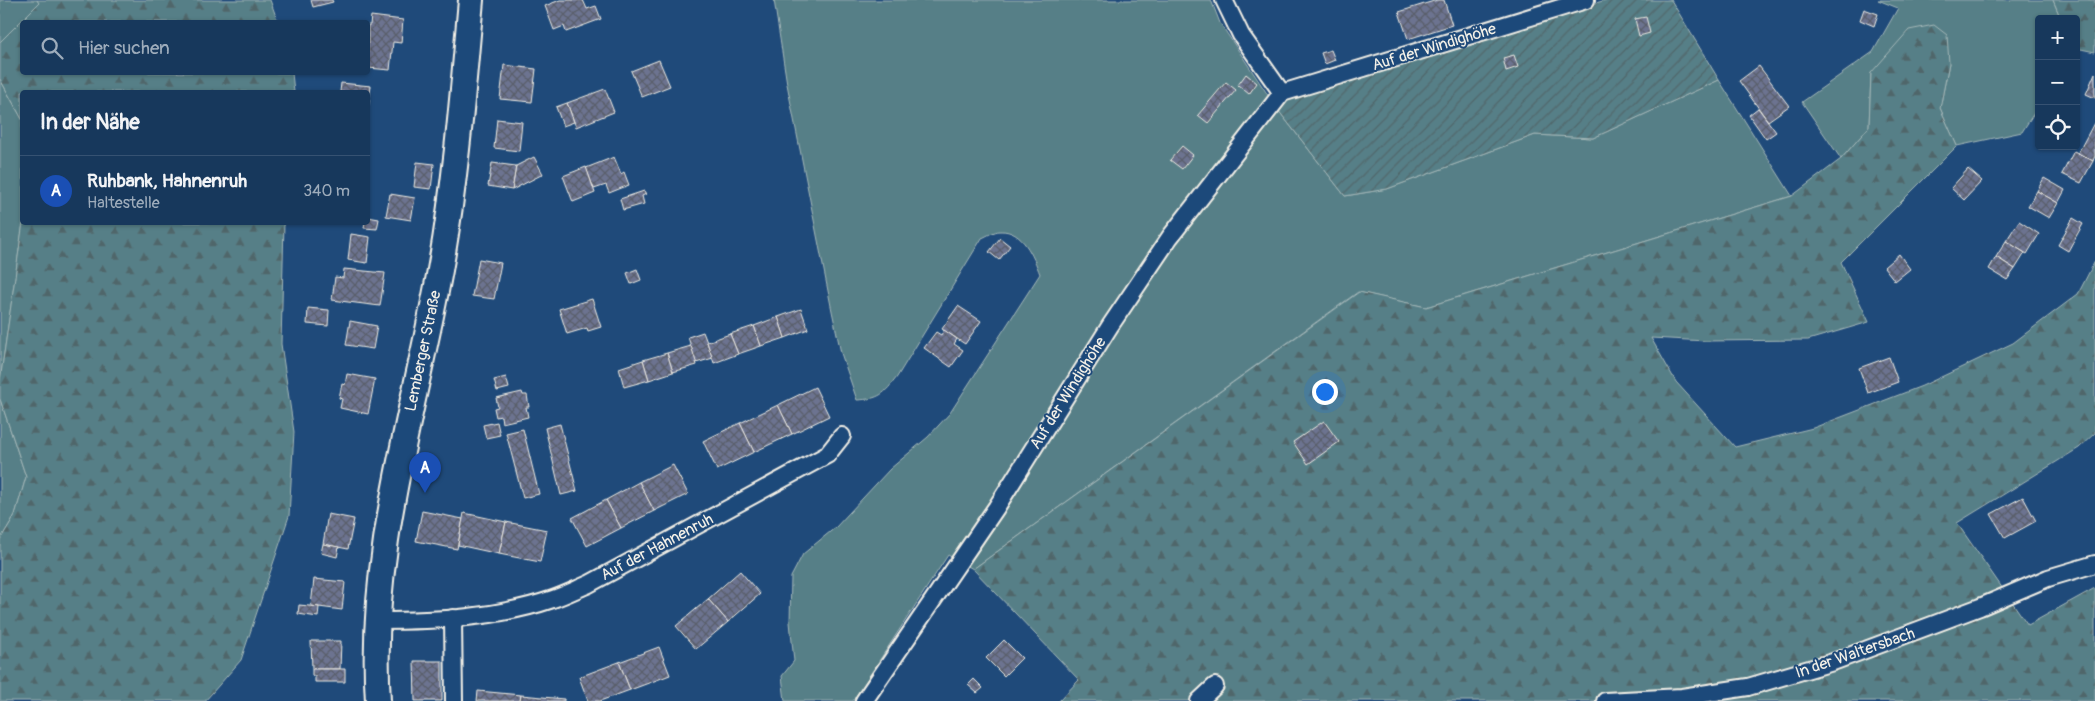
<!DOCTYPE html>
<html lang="de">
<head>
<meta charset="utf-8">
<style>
  body { margin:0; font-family:Pangolin,sans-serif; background:#203f62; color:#f1f3f6 }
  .controls { position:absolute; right:15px; top:15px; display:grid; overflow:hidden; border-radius:5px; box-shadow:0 1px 4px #0004 }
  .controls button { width:45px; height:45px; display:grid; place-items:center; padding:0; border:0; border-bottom:1px solid #365272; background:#17385c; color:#f1f3f6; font:25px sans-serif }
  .you { position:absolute; left:1324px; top:391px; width:18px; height:18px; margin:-12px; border:4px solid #fff; border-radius:50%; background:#1a73e8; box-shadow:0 0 0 8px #1a73e833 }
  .badge { display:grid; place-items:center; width:32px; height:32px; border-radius:50%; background:#bca0f2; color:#fff; font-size:16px; font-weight:700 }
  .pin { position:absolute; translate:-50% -41px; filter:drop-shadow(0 1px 2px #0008) }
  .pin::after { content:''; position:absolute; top:26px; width:18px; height:15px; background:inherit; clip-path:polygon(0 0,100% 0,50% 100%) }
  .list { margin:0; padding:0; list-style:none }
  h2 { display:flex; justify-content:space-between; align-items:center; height:65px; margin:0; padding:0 20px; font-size:21px }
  h2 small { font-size:16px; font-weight:400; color:#9eacbb }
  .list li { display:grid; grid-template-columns:32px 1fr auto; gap:15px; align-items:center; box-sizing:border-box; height:70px; padding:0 20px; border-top:1px solid #365272 }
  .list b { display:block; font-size:19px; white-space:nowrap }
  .list p { margin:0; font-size:16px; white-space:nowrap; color:#9eacbb }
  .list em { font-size:16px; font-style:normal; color:#9eacbb }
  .icon { flex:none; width:28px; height:28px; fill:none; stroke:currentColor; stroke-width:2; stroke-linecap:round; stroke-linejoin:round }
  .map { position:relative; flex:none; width:2095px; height:701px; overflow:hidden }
  .search { position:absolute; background:#17385c; box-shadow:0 1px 4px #0004; left:20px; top:20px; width:350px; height:55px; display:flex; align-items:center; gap:12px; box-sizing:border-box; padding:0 18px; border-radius:5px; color:#9eacbb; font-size:19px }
  .panel { position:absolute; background:#17385c; box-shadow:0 1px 4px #0004; left:20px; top:90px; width:350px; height:135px; border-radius:5px }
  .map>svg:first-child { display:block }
</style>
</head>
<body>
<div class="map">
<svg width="2095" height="701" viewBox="0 0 2095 701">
  <defs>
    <pattern id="forest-firs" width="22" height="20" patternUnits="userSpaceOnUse" patternTransform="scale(1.25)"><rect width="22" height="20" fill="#567f87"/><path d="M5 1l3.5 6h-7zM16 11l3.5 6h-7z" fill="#50666a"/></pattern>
    <pattern id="garden-furrows" width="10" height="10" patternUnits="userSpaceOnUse" patternTransform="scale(1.25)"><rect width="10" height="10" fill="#567f87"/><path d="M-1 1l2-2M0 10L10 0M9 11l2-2" fill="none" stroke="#50666a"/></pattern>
    <pattern id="building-cross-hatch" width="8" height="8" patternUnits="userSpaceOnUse" patternTransform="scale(1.25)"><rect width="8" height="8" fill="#6c7390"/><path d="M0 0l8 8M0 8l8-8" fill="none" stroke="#5a5e6b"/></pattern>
  </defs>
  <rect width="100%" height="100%" fill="#1f4a7a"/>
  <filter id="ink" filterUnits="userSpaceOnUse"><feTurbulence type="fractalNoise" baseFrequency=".02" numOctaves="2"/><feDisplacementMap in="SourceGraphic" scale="10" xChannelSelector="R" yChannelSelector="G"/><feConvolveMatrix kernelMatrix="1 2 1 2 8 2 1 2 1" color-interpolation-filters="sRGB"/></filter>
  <g filter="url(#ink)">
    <g fill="#567f87" stroke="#a5b8b8">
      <polygon points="0,0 37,0 39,3 0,42"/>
      <path d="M774,0H1211L1220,23L1278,110L1345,196L1387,189L1535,135L1593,138L1719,80L1792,196L1426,307L1358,292L973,569L948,555L853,701H785L782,676L794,661L790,622L791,577L803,554L836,527L890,469L928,437L950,413L1040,274C1033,256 1023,230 1000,231C994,231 987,236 982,238L897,377C884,394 880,399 857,400L841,353L832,311L787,84Z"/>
      <polygon points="1878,0 2053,0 2061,19 2039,19 2039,105 2022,132 1957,146 1940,108 1949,63 1871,73 1869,127 1841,159 1802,102 1873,52 1898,8"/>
      <polygon points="0,79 22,119 23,223 0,381"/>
      <polygon points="0,399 26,477 15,515 0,540"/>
    </g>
    <g fill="url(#forest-firs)" stroke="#a5b8b8">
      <polygon points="37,0 270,0 278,22 22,22 22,72 292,73 294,92 22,92 22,119 0,79 0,42 39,3"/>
      <polygon points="2053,0 2095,0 2095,52 2076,48 2076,19 2061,19"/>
      <polygon points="1934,25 1947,35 1949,63 1940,108 1957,146 1841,262 1869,322 1808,340 1706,341 1651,338 1676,382 1735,447 1813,428 1922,386 2013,343 2078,294 2095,261 2095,433 2079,448 1957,523 2028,625 2095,588 2095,701 1059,701 1079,680 973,569 1359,292 1426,307 1792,196 1841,159 1869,127 1871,73 1909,30"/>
      <polygon points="23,222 284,223 281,344 294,432 289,516 241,660 205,701 0,701 0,540 15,515 26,477 0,399 0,381"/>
    </g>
    <polygon fill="url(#garden-furrows)" stroke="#a5b8b8" points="1606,0 1671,0 1719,80 1593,138 1535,135 1387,189 1345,196 1278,110 1287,98 1465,42"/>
    <g fill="url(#building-cross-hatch)" stroke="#f4f1e8">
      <polygon points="311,0 332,0 333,2 313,7"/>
      <polygon points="560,0 583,0 587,9 596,6 601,19 566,32 564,26 554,30 545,6"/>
      <polygon points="1437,0 1444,0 1452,25 1408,39 1399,12"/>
      <polygon points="1864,9 1878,14 1874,26 1860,20"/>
      <polygon points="371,16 403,20 401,43 393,42 390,70 368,68 368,25 370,25"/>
      <polygon points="1646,17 1650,33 1639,36 1635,19"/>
      <polygon points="1331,50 1335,60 1325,64 1321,53"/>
      <polygon points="1514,55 1518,67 1506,71 1503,58"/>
      <polygon points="659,60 670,86 642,97 631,71"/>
      <polygon points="504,65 536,69 532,102 500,99"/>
      <polygon points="1759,66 1789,106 1768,121 1739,81"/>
      <polygon points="2095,73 2095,98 2086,94"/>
      <polygon points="1246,74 1257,83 1249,94 1238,85"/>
      <polygon points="1226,82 1236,90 1208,123 1198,115"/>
      <polygon points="341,83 371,86 368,110 368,92 340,92"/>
      <polygon points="605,89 614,112 576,127 567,103"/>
      <polygon points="567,103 574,122 563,126 556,107"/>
      <polygon points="1758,108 1776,132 1766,139 1749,115"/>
      <polygon points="497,119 522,122 519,151 494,148"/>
      <polygon points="2094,123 2095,156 2093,161 2078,153"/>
      <polygon points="1182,146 1193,155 1182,169 1170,160"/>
      <polygon points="2074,151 2093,161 2081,183 2062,174"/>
      <polygon points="534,157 543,174 512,190 516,166"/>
      <polygon points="614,157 621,174 624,172 629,185 609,193 606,185 594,189 586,168"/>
      <polygon points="417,162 434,164 431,189 414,187"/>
      <polygon points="492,163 516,166 512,190 488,186"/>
      <polygon points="586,167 595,193 573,202 563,176"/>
      <polygon points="1968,169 1982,181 1964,200 1951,188"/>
      <polygon points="2044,178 2065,190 2058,203 2037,191"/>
      <polygon points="644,191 646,194 642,196 644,204 623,210 620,199"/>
      <polygon points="2037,191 2058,203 2049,218 2028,206"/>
      <polygon points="390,194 415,198 411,220 386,216"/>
      <polygon points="368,217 379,219 377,229 364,228 365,222 368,222"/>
      <polygon points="2073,218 2083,224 2068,251 2058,245"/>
      <polygon points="2019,221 2039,234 2027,254 2006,241"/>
      <polygon points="351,234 370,237 367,263 348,260"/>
      <polygon points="1000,238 1010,246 999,260 989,252"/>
      <polygon points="2006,241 2025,253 2015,269 1996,257"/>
      <polygon points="1899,254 1910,269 1895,281 1884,267"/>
      <polygon points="1996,257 2015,269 2007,280 1989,269"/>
      <polygon points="479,259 501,263 494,299 472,296"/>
      <polygon points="344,269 385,273 380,306 332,300 335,277 343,278"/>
      <polygon points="637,269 641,280 631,284 627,273"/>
      <polygon points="592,299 601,327 588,331 587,328 567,334 559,309"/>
      <polygon points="958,306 981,321 965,344 942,329"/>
      <polygon points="308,308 329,310 328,326 307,324"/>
      <polygon points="801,309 808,329 785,338 778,317"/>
      <polygon points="778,317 785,338 761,346 754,326"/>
      <polygon points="350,321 377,326 373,349 346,345"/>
      <polygon points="754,326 761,346 738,354 730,334"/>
      <polygon points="944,330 957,339 954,344 963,350 951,367 924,348 936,332 941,335"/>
      <polygon points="703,332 713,358 696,363 688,337"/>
      <polygon points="730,334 738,354 714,363 707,342"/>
      <polygon points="691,346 697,365 673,372 667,353"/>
      <polygon points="667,353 673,372 649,380 643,360"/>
      <polygon points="1889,357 1898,382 1868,393 1859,368"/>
      <polygon points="643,360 649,380 624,387 619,368"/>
      <polygon points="347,374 375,379 368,414 340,408 342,399 339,398 342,384 345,385"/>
      <polygon points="506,377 509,388 497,391 494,380"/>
      <polygon points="815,387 829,416 792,434 778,405"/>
      <polygon points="522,392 523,395 527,395 529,407 526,407 528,417 502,423 501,416 496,417 494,408 498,407 496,398"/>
      <polygon points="778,405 792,434 754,452 740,423"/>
      <polygon points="1324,421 1339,442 1308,464 1293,442"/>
      <polygon points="497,422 500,435 486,438 483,425"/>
      <polygon points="740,423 754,452 717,470 703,441"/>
      <polygon points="560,424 577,491 561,495 545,428"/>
      <polygon points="523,429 539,494 523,498 506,433"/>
      <polygon points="673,465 688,494 654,511 639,482"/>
      <polygon points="639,482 654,511 621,528 606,500"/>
      <polygon points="2023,497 2036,521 2005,538 1991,514"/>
      <polygon points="606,500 621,528 587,546 572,518"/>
      <polygon points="422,511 463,519 457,549 416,541"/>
      <polygon points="464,513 506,522 499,554 458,545"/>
      <polygon points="328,514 354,519 348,549 323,544"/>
      <polygon points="506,522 547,530 540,562 499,554"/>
      <polygon points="323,544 339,547 337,557 321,553"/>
      <polygon points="740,571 760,594 728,622 708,599"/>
      <polygon points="314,579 345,582 342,610 311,606"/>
      <polygon points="708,599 728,622 696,649 676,626"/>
      <polygon points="299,605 319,607 318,617 298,614"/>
      <polygon points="1004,640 1022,658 1004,676 986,658"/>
      <polygon points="311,641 341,641 340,669 312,669"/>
      <polygon points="659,647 670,675 630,690 619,662"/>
      <polygon points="414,661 442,661 442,701 415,701"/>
      <polygon points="619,662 630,690 600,701 588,701 579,677"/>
      <polygon points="312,669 345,669 345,682 315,682 315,676 312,676"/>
      <polygon points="974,679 983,688 977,693 968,685"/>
      <polygon points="478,691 521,695 520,701 477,701"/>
      <polygon points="521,695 564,699 564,701 520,701"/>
    </g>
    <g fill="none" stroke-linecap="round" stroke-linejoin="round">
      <g stroke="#f4f1e8" stroke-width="20">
        <g id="street">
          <polyline points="1224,0 1241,35 1282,93"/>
          <polyline points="453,618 454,701"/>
          <path d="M377,621C436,621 498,618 553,599C565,595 577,589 589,584L827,455L842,436"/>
          <polyline points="864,701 996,508 1110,326 1170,237 1282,93 1586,0"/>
          <polyline points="1199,701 1215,686"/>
          <polyline points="1605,701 1682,697 1748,687 1833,662 1980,607 2048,578 2095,564"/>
        </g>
      </g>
      <g stroke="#f4f1e8" stroke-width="28">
        <path id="secondary" d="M378,701C368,553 414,413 440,270C456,181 463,90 471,0"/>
      </g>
      <use href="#street" stroke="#1f4a7a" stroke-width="16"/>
      <use href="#secondary" stroke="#1f4a7a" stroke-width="24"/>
    </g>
  </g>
  <g text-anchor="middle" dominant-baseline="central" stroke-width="4" stroke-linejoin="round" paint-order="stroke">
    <g font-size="16" fill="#f4f1e8" stroke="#1f4a7a">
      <text transform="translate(1434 47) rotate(-17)">Auf der Windighöhe</text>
      <text transform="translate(423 351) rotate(-78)">Lemberger Straße</text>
      <text transform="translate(1068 393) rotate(-58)">Auf der Windighöhe</text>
      <text transform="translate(657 547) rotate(-28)">Auf der Hahnenruh</text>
      <text transform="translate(1855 653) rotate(-19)">In der Waltersbach</text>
    </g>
  </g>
</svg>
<div class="controls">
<button>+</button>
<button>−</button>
<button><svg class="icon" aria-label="locate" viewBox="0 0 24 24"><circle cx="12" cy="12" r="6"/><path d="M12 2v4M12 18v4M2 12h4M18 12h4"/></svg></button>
</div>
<div class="you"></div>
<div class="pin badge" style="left:425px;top:493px;background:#1a4fb4">A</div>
<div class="search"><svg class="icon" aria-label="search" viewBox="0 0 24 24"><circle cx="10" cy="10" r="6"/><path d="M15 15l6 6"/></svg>Hier suchen</div>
<section class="panel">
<h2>In der Nähe<small></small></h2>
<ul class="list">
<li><span class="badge" style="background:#1a4fb4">A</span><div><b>Ruhbank, Hahnenruh</b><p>Haltestelle</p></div><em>340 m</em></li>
</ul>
</section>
</div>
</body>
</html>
